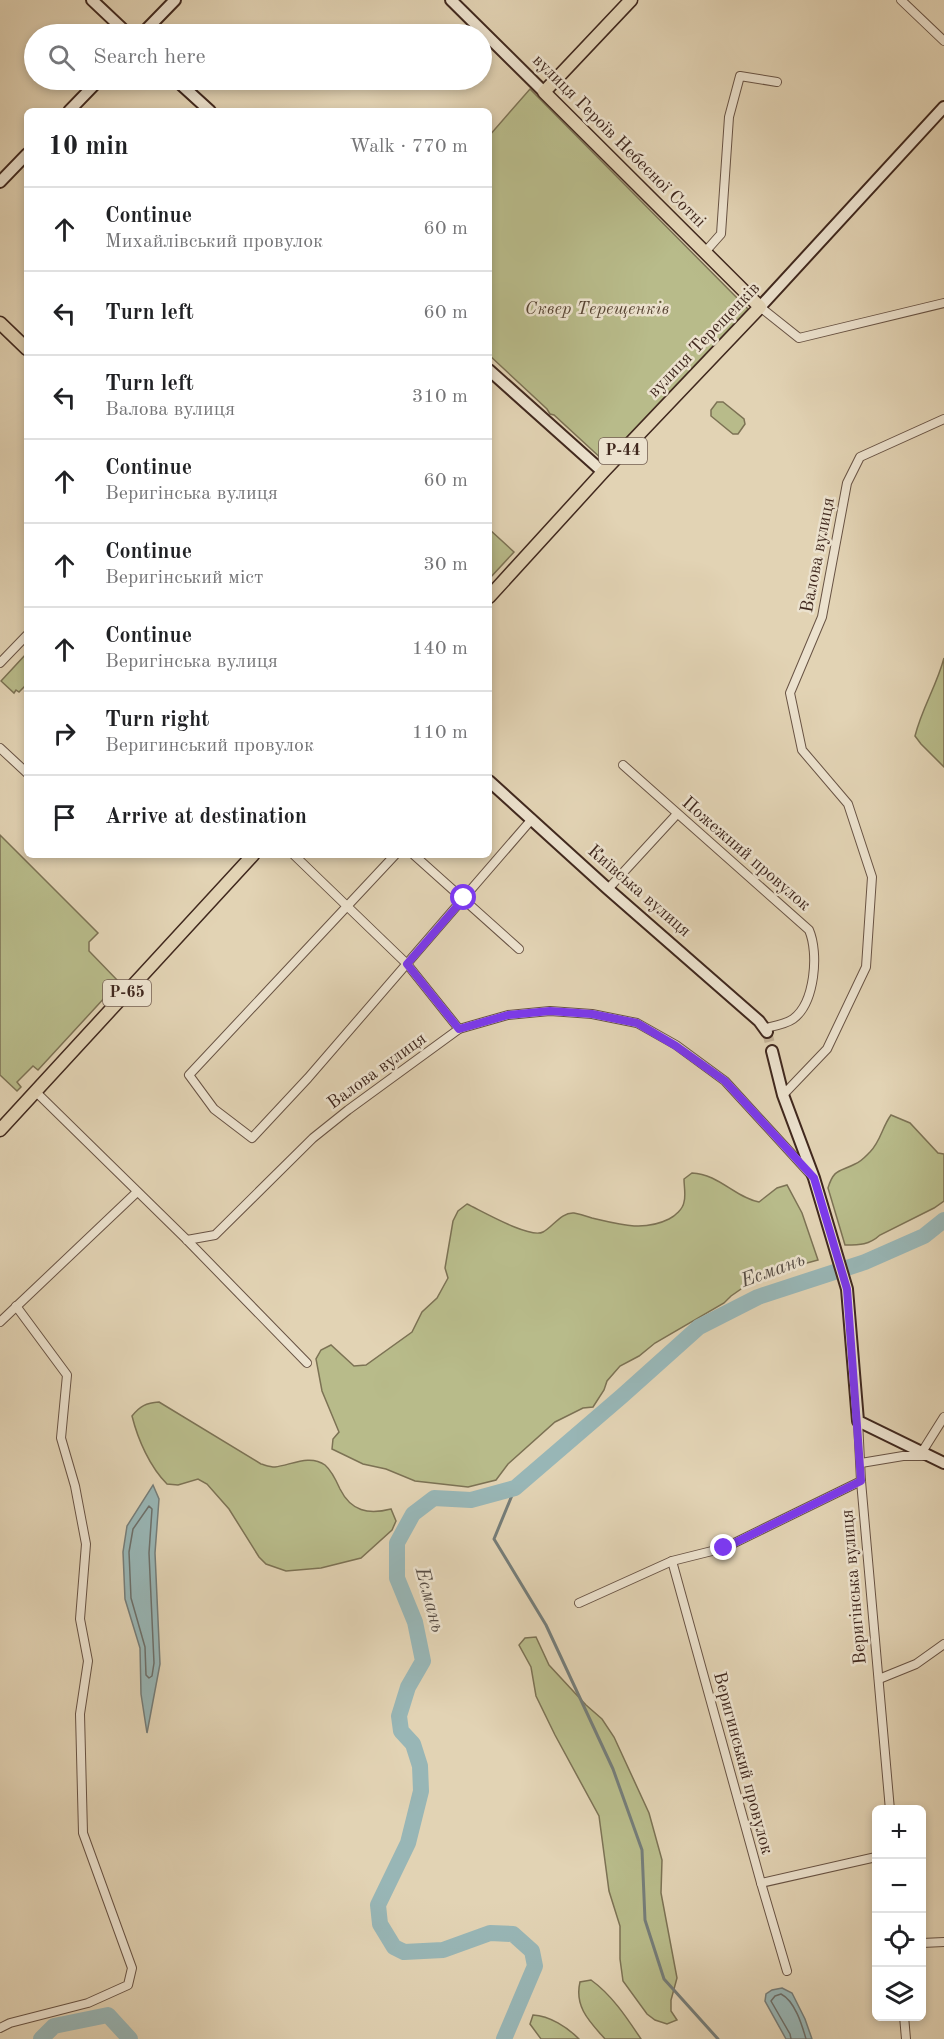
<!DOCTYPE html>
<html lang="en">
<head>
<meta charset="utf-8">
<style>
  body { margin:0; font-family:"Old Standard TT",serif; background:#f6f6f6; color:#202124 }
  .controls { position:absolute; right:18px; bottom:18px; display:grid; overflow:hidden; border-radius:9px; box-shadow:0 3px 9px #0003 }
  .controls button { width:54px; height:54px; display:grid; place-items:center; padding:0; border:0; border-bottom:2px solid #e0e0e0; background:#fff; color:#202124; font:30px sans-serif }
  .stop { position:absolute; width:18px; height:18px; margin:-14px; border:4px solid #7c3aed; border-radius:50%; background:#fff }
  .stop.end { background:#7c3aed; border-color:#fff; box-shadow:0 2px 6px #0008 }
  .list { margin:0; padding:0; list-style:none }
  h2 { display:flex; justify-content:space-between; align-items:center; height:78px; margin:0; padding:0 24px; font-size:26px }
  h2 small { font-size:20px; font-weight:400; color:#757577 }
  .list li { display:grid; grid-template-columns:39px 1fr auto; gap:18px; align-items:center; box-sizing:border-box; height:84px; padding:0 24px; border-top:2px solid #e0e0e0 }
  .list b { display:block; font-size:22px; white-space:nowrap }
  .list p { margin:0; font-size:20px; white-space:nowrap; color:#757577 }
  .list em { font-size:20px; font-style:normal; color:#757577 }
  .icon { flex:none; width:33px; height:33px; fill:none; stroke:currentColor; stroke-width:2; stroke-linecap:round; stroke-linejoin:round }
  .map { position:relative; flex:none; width:944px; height:2039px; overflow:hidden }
  .search { position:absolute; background:#fff; box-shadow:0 3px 9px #0003; left:24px; top:24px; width:468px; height:66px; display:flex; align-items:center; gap:15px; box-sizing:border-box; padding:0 21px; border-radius:33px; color:#757577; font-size:22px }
  .panel { position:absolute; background:#fff; box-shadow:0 3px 9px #0003; left:24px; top:108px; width:468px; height:750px; border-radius:9px }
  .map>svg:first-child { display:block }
</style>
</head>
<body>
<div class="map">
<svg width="944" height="2039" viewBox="0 0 944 2039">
  <rect width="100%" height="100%" fill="#e2d3b4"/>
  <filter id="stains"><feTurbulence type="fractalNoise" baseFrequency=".00333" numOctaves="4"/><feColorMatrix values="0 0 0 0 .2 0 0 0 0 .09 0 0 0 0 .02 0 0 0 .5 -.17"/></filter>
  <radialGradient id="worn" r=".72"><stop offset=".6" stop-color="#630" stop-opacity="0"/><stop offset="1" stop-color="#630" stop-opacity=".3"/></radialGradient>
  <g fill="#b8bb8a" stroke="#7c7254" stroke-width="1.5">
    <polygon points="530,89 748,309 604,461 554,415 550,414 547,409 489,355 489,136"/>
    <polygon points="717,402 723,402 744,419 745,424 738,434 733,434 711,416 711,410"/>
    <polygon points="489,529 514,552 489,579"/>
    <polygon points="27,653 27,684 19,692 16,690 14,693 1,681"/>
    <path d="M944,658V767L921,744L915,736C922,708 937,685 944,658Z"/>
    <polygon points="0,835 98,933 89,942 89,951 119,982 38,1070 33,1066 17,1082 21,1087 17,1091 0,1075"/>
    <path d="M891,1115L910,1123L938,1153L944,1154V1201L934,1208L880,1235C869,1245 860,1245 845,1245L828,1188C834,1168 840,1172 855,1164C861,1162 866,1156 870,1152C881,1141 882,1127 891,1115Z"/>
    <path d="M692,1173C719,1174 734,1197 759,1202L777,1188L787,1185L802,1213L818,1260L796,1266L788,1271H777L757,1278L731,1296L724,1303L655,1343L639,1356L620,1366L607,1381L604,1390L593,1407L583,1408L555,1422L508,1464L496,1480L468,1487L415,1481L386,1469L363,1464L332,1449L333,1439L339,1432L322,1391L316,1359L321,1350L331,1345L354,1366L366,1365L412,1332L422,1312L437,1298L448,1278L445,1268L453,1221L458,1211L467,1204C482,1211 530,1239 543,1232C553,1227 561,1212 574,1213C580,1214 586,1216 592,1218C618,1224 643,1232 669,1219C675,1216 683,1209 684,1202C686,1196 684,1186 684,1179Z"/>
    <path d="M159,1402L261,1464C265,1465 270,1467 275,1467C291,1465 310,1454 325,1465C332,1471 336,1480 340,1489C351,1511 368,1515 391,1509L396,1521L392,1530L361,1558L321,1568L286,1571L266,1564L259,1557L229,1509L207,1484L198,1479L178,1485L167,1484C150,1467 138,1440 132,1416C140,1406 146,1403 159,1402Z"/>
    <polygon points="536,1637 549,1665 586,1705 602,1719 614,1737 649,1813 662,1860 661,1893 677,1978 671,2000 671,2011 677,2020 667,2024 655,2020 647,2014 623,1981 620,1959 620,1926 609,1891 599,1816 555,1735 536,1696 531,1667 519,1645 525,1638"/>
    <path d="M591,1980C612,1995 627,2018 641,2039H605C590,2022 574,2007 580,1982Z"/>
    <path d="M533,2015C550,2016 567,2027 579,2039H541L530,2024Z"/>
  </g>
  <g fill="#98b6b6" stroke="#757d79" stroke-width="1.5">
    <polygon points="153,1485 159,1499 155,1553 160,1664 147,1733 141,1694 140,1648 125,1599 123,1552 127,1526"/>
    <polygon points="782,1988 792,1993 805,2019 812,2039 786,2039 765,2001 766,1994 772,1990"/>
  </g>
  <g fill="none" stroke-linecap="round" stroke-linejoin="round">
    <g stroke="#6c6f6a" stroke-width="1.5">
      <polygon points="149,1506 152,1509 149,1553 154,1663 152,1676 149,1678 146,1675 145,1647 131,1598 129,1552 133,1529"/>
      <path d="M791,2039L790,2034L771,2001L775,1996L781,1994C795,2001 802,2025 806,2039"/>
    </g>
    <polyline stroke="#757d79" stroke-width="3" points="515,1488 494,1539 546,1625 613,1769 642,1850 645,1920 664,1979 718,2039"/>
    <g stroke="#98b6b6" stroke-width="16">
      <polyline points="41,2039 54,2026 108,2015 130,2039"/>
      <polyline points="504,2039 535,1966 532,1951 513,1934 490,1933 443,1950 404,1952 394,1947 380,1924 378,1905 408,1843 421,1791 420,1766 413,1744 401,1731 399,1716 408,1687 423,1661 415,1622 397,1578 397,1543 413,1514 434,1498 471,1500 515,1488 622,1396 699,1327 758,1297 865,1262 924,1236 944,1220"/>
    </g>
    <polyline stroke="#c2b196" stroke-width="10" stroke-dasharray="10 5" stroke-linecap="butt" points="767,1032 772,1051"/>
    <g stroke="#685344" stroke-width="10">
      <g id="street">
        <polyline points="901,0 944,41"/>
        <polyline points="705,252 721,234 729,117 740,76 777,82"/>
        <polyline points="760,307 799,338 944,303"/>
        <polyline points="0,663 27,635"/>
        <polyline points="0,748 27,773"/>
        <path d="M623,765L809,930C819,953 815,1003 793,1019C786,1024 774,1026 766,1028"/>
        <polyline points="294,855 407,964 459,1029"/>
        <polyline points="395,855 189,1075 214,1109 252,1138 308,1078 532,819"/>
        <polyline points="414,855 519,949"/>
        <polyline points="608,889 677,814"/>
        <polyline points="36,1092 187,1240 307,1363"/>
        <polyline points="783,1095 827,1049 866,967 872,877 848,804 802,750 790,693 822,617 847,483 860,457 944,419"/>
        <polyline points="187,1240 215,1235 313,1138 348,1110 459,1029 508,1015 550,1011 592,1014 637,1023 676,1045 725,1081 812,1176"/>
        <polyline points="0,1322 137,1192"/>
        <polyline points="858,1421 861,1481 890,1810"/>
        <polyline points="922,1452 944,1417"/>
        <polyline points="861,1463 903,1456 927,1456"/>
        <polyline points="672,1561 761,1883 787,1971"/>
        <polyline points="579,1603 672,1561 724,1548 861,1481"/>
        <polyline points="879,1679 916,1664 944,1644"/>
        <polyline points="761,1883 876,1857"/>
        <polyline points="922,1943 944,1942"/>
        <polyline points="904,2016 906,2039"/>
        <polyline points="0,2028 10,2023 88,2003 128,1985 132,1968 83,1833 80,1714 88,1661 80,1619 86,1544 75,1486 61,1438 67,1375 16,1306"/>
      </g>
    </g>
    <g stroke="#40281e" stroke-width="14">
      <g id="secondary">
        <polyline points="92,0 128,34"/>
        <polyline points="451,0 544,92"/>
        <polyline points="142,34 175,0"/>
        <polyline points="176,80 210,111"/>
        <polyline points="69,111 99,80"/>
        <polyline points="0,182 27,154"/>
        <polyline points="760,307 944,107"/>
        <polyline points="489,370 603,472"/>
        <polyline points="489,781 608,889 759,1021 767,1032"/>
        <polyline points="772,1051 783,1095 814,1178 847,1289 858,1421 944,1463"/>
      </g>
    </g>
    <g stroke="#40281e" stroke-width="15">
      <g id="primary">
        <polyline points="0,323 27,349"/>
        <polyline points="489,597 603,472 760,307 544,92 631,0"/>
        <polyline points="0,1130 253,855"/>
      </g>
    </g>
    <use href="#street" stroke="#ece2ce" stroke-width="8"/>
    <use href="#secondary" stroke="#ece2ce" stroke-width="10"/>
    <use href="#primary" stroke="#e2d3b4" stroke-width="12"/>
  </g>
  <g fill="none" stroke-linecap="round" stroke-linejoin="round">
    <polyline stroke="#7c3aed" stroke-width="8" points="464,898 407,964 459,1029 508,1015 550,1011 592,1014 637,1023 676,1046 725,1081 814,1178 847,1289 861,1481 724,1548"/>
  </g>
  <g text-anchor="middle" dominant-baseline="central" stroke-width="5" stroke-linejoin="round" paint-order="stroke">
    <g fill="#ece2ce" stroke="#746053" stroke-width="1.5">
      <rect x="599" y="438" width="48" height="26" rx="4.5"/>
      <rect x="103" y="980" width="48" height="26" rx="4.5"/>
    </g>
    <g font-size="16" font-weight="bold" fill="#40281e">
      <text x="623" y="451">Р-44</text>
      <text x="127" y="993">Р-65</text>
    </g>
    <g font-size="18" fill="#40281e" stroke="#ece2ce">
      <text transform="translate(619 141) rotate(45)">вулиця Героїв Небесної Сотні</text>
      <text transform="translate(704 340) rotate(-46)">вулиця Терещенків</text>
      <text transform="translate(818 555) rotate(-79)">Валова вулиця</text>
      <text transform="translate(746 854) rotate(41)">Пожежний провулок</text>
      <text transform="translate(639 891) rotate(41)">Київська вулиця</text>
      <text transform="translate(377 1071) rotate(-36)">Валова вулиця</text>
      <text transform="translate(854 1587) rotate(-95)">Веригінська вулиця</text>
      <text transform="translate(743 1763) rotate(75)">Веригинський провулок</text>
    </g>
    <g font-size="18" font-style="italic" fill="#584534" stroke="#ece2ce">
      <text x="597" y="309">Сквер Терещенків</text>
    </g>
    <g font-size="20" font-style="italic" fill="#564c44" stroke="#ece2ce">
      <text transform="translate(773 1271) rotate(-20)">Есмань</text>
      <text transform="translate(429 1600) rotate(75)">Есмань</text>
    </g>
  </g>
  <rect width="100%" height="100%" filter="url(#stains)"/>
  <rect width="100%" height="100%" fill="url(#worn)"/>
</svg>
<div class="controls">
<button>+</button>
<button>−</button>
<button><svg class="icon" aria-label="locate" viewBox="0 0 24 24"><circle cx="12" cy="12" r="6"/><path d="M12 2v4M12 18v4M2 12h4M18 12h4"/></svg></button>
<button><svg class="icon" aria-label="layers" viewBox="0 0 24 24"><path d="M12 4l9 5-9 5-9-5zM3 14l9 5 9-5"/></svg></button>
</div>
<div class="stop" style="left:464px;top:898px"></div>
<div class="stop end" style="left:724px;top:1548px"></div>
<div class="search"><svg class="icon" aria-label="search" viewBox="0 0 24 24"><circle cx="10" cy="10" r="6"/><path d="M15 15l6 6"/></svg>Search here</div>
<section class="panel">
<h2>10 min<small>Walk · 770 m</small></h2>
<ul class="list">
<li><svg class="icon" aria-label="ahead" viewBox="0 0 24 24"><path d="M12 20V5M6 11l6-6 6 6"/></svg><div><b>Continue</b><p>Михайлівський провулок</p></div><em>60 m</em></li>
<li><svg class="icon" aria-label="left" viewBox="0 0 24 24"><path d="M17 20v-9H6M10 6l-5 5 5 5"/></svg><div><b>Turn left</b></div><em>60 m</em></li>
<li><svg class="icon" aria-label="left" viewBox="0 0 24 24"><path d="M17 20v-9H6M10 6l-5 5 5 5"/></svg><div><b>Turn left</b><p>Валова вулиця</p></div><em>310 m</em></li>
<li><svg class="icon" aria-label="ahead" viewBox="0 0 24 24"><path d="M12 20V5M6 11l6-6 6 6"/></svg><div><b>Continue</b><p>Веригінська вулиця</p></div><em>60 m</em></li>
<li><svg class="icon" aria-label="ahead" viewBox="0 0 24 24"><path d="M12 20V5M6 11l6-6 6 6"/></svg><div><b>Continue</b><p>Веригінський міст</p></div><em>30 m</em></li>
<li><svg class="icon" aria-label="ahead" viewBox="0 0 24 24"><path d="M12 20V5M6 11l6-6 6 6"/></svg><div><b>Continue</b><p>Веригінська вулиця</p></div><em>140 m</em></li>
<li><svg class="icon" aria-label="right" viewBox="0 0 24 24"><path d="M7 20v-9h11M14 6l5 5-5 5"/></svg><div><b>Turn right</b><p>Веригинський провулок</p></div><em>110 m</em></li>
<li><svg class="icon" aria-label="arrive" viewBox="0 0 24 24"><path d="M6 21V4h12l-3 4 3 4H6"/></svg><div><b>Arrive at destination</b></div></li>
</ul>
</section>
</div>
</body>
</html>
